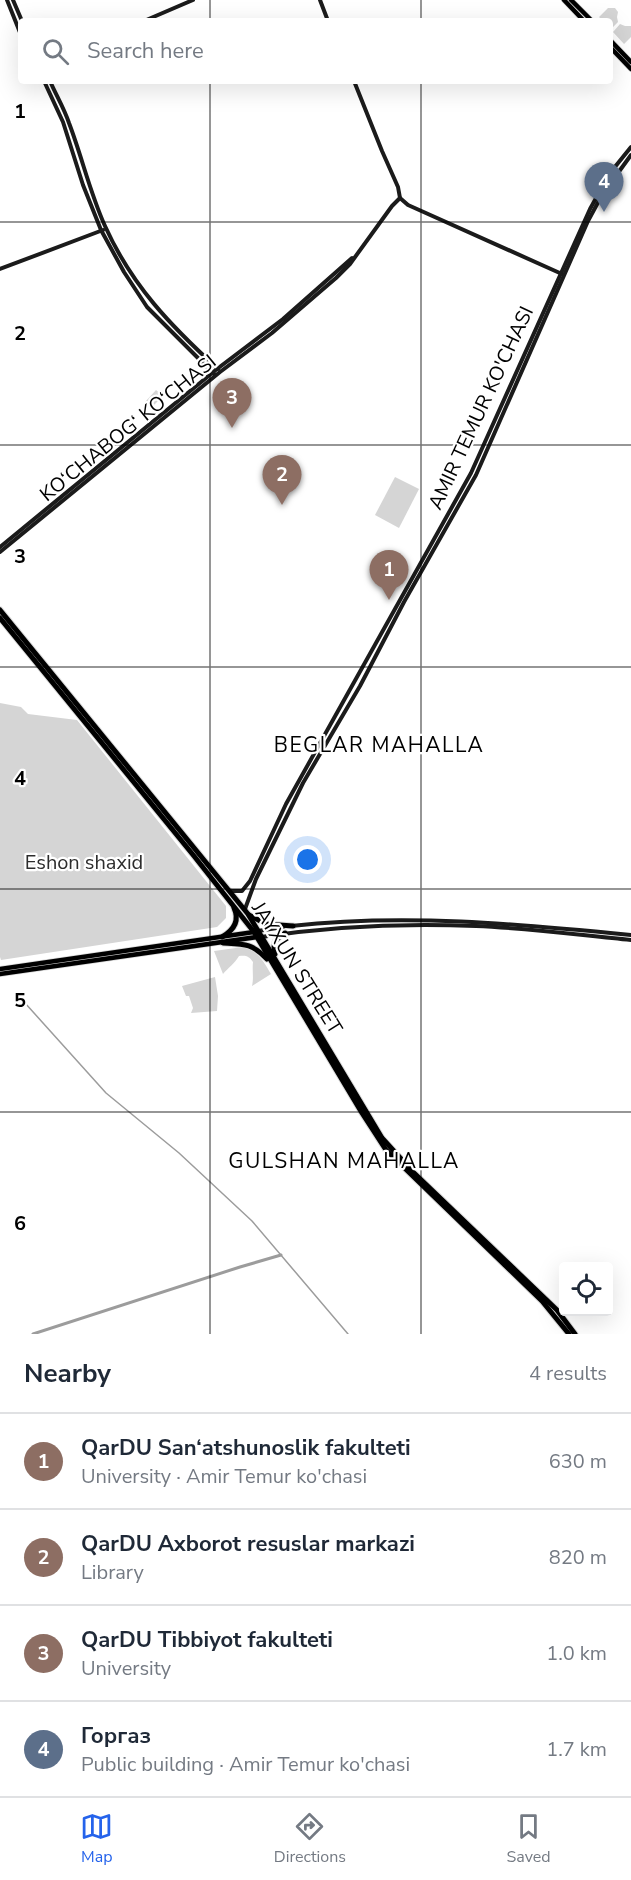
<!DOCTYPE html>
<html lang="en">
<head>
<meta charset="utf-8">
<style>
  body { margin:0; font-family:"Nunito Sans",sans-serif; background:#f6f6f7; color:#1f2937 }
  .controls { position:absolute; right:18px; bottom:18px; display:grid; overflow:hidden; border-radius:6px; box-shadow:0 6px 24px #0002 }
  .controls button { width:54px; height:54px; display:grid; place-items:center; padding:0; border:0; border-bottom:2px solid #e0e1e3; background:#fff; color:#1f2937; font:30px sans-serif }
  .you { position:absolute; left:308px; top:860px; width:21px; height:21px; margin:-15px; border:4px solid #fff; border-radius:50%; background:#1a73e8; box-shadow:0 0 0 9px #1a73e833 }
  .badge { display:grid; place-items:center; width:39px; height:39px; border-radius:50%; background:#2563eb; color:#fff; font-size:20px; font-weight:700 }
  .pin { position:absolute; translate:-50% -50px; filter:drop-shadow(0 2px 3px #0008) }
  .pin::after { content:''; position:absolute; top:32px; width:21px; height:18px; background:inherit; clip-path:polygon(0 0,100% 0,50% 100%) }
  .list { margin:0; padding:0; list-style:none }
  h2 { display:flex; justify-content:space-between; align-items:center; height:78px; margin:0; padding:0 24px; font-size:26px }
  h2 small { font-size:20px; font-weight:400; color:#747a83 }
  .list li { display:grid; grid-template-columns:39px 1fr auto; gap:18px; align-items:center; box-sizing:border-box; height:96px; padding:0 24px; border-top:2px solid #e0e1e3 }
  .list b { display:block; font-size:22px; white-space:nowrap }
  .list p { margin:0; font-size:20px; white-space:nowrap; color:#747a83 }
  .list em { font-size:20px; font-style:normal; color:#747a83 }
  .icon { flex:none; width:33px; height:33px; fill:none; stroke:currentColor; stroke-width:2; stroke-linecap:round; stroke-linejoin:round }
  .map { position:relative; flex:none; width:631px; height:1334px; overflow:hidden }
  .search { position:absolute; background:#fff; box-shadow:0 6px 24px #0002; left:18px; right:18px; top:18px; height:66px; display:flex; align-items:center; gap:15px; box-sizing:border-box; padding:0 21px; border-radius:6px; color:#747a83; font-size:22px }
  .sheet { height:462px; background:#fff }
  nav { display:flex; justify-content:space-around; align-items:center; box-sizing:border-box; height:84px; border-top:2px solid #e0e1e3; background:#fff; font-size:16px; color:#747a83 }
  nav a { display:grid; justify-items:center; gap:3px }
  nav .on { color:#2563eb }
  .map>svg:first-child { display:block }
</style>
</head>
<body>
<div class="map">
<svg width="631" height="1334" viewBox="0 0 631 1334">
  <rect width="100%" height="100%" fill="#fff"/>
  <g fill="#d5d5d5">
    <polygon points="608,8 615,8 618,12 617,17 618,22 611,29 610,21 603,21 599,17"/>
    <polygon points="620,24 625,26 631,26 631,37 624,44 613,32"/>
    <polygon points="156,390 163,396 151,408 145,402"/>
    <polygon points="395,477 419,489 399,528 375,515"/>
    <polygon points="0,703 21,707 28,714 77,720 226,906 226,918 217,927 1,960 0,957"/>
    <path d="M243,947C258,950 264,962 271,974L252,986C254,977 252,971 253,962C249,956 246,955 239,956C235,963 228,968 223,974L214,951Z"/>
    <polygon points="215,977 218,996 217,1011 191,1013 193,1008 189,996 186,996 182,986"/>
  </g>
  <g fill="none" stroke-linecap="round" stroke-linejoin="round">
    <polyline stroke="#9c9c9c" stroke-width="1.5" points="16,993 106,1093 179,1153 252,1221 348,1334"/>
    <polyline stroke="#9c9c9c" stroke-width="3" points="33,1334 240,1267 281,1255"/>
    <g stroke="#dbdbdb" stroke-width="6">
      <g id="primary">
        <polyline points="564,0 584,21"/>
        <polyline points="571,0 592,21"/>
        <polyline points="610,40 631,62"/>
        <polyline points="610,47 631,69"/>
        <polyline points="0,969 254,932"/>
        <polyline points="0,974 257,937"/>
      </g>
    </g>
    <g stroke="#dbdbdb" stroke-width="7">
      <g id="highway">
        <polyline points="0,610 248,914 382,1138 413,1172 557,1310 575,1334"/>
        <polyline points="0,618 194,856 254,932 362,1113 386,1150 542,1301 569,1334"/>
        <polyline points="249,915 266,924 293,926"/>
        <path d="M222,937C234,930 240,921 234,908"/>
        <path d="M223,943C244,944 252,943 267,959"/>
        <path d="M275,954C272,943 276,938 285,933"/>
      </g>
    </g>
    <g stroke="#1b1b1b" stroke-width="4">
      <polyline points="7,0 21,35"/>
      <polyline points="13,0 22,21"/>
      <polyline points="320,0 328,21"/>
      <polyline points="144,21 193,0"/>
      <polyline points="21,72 21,73"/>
      <polyline points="44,81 63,122 83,185 101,230 124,272 147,307 214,374"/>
      <path d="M50,81C56,95 64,108 69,123C82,157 90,193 105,226C132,286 171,326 218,369"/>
      <polyline points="354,81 382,151 398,187 400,198 408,205 562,274"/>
      <polyline points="0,269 103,230"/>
      <polyline points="0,547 217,369 283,319 352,258"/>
      <polyline points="0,552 220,372 272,333 336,278 350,264 392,206 400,198"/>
      <polyline points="230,891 242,891 250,881 286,804 471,473 590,209 610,173 631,147"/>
      <polyline points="245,909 256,879 303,783 360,686 404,602 476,475 588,221 602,195 631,155"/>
      <path d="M291,926C404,913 518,924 631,935"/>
      <polyline points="258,931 283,927"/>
      <path d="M261,937C333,926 403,923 476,926C528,928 579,935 631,940"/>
    </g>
    <use href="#primary" stroke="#000" stroke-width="4.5"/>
    <use href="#highway" stroke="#000" stroke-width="5"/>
  </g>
  <path fill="none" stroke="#000" stroke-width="1.5" stroke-opacity="0.55" d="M210,0V21M421,0V21M210,81V1334M421,81V1334M0,222H631M0,445H631M0,667H631M0,889H631M0,1112H631"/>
  <g text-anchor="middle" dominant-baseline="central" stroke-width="4.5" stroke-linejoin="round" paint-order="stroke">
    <g font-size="20" fill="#000" stroke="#fff">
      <text transform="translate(481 408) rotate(-65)">AMIR TEMUR KO'CHASI</text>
      <text transform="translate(128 428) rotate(-39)">KO‘CHABOG‘ KO‘CHASI</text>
      <text transform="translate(297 968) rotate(58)">JAYXUN STREET</text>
    </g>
    <g font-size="20" fill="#2c2c2c" stroke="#fff">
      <text x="84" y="862">Eshon shaxid</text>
    </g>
    <g font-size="21" letter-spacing="1.5" fill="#000" stroke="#fff">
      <text x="379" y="745">BEGLAR MAHALLA</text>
      <text x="344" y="1161">GULSHAN MAHALLA</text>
    </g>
  </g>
  <g font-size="20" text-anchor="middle" font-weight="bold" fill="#000" stroke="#fff" stroke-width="4.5" stroke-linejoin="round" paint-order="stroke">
    <text x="20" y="118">1</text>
    <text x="20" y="340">2</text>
    <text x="20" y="563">3</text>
    <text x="20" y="785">4</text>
    <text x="20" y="1007">5</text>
    <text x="20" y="1230">6</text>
  </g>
</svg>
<div class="controls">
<button><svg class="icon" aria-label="locate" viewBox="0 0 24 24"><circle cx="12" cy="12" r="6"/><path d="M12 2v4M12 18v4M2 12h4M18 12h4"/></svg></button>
</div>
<div class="you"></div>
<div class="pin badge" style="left:389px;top:600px;background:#8d6e63">1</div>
<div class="pin badge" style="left:282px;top:505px;background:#8d6e63">2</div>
<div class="pin badge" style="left:232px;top:428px;background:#8d6e63">3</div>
<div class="pin badge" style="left:604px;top:212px;background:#5c6f8a">4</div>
<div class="search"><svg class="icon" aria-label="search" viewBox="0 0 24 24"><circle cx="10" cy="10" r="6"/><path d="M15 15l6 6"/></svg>Search here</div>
</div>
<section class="sheet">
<h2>Nearby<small>4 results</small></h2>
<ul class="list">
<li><span class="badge" style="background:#8d6e63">1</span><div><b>QarDU San‘atshunoslik fakulteti</b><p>University · Amir Temur ko'chasi</p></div><em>630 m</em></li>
<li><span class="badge" style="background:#8d6e63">2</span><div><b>QarDU Axborot resuslar markazi</b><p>Library</p></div><em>820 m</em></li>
<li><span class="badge" style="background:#8d6e63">3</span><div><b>QarDU Tibbiyot fakulteti</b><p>University</p></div><em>1.0 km</em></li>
<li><span class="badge" style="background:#5c6f8a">4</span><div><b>Горгаз</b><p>Public building · Amir Temur ko'chasi</p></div><em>1.7 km</em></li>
</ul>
</section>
<nav>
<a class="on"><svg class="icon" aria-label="map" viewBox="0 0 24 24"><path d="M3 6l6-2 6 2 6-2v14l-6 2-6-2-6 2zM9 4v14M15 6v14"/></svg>Map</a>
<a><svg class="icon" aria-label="directions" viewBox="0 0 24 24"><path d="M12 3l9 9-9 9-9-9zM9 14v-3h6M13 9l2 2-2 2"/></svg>Directions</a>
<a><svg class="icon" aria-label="saved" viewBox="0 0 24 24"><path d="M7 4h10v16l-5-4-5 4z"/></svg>Saved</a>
</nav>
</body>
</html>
